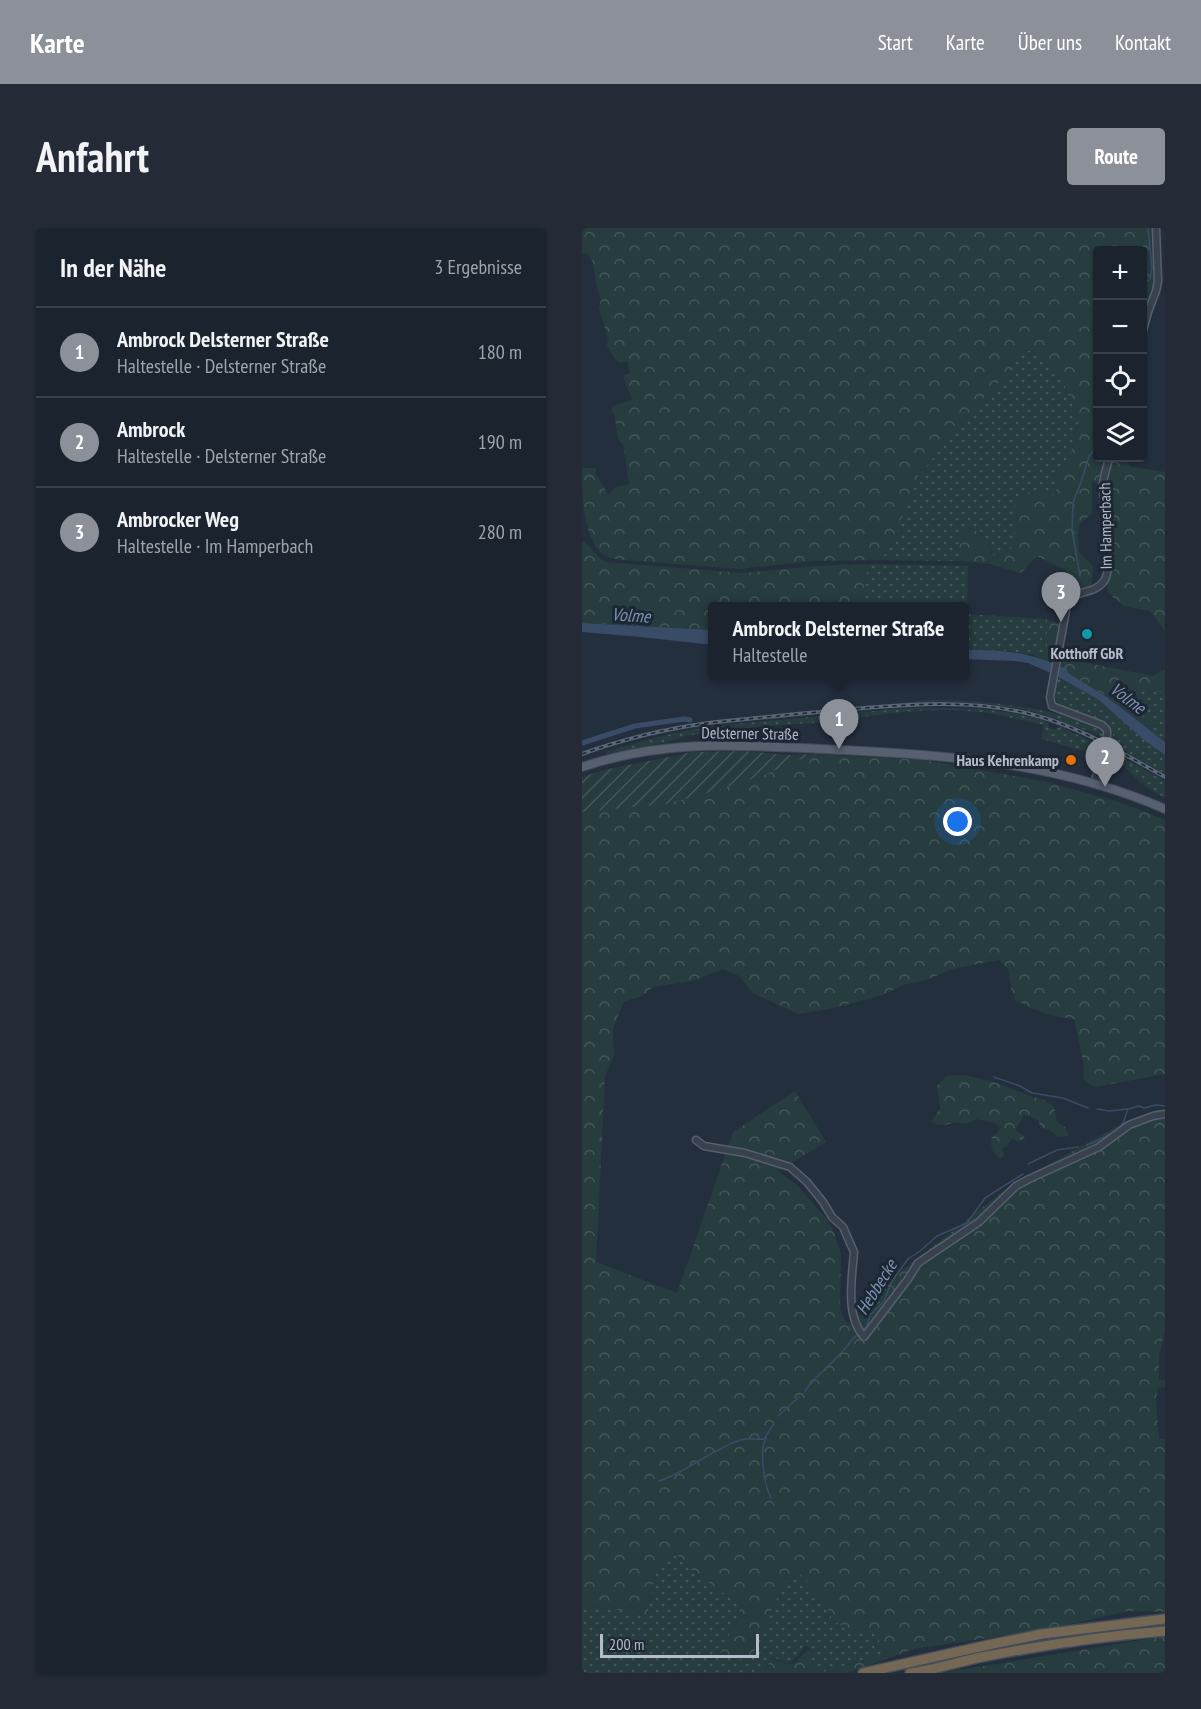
<!DOCTYPE html>
<html lang="de">
<head>
<meta charset="utf-8">
<style>
  body { margin:0; font-family:"PT Sans Narrow",sans-serif; background:#242b36; color:#f1f3f6 }
  .controls { position:absolute; right:18px; top:18px; display:grid; overflow:hidden; border-radius:6px; box-shadow:0 2px 4px #0004 }
  .controls button { width:54px; height:54px; display:grid; place-items:center; padding:0; border:0; border-bottom:2px solid #39404a; background:#1b232e; color:#f1f3f6; font:30px sans-serif }
  .scale { position:absolute; left:18px; bottom:15px; width:159px; box-sizing:border-box; padding-left:6px; border:3px solid #b4bcc9; border-top:0; font-size:16px; line-height:21px; white-space:nowrap; color:#b4bcc9; -webkit-text-stroke:4px #1d2633; paint-order:stroke }
  .you { position:absolute; left:376px; top:594px; width:21px; height:21px; margin:-15px; border:4px solid #fff; border-radius:50%; background:#1a73e8; box-shadow:0 0 0 9px #1a73e833 }
  .badge { display:grid; place-items:center; width:39px; height:39px; border-radius:50%; background:#8c9099; color:#fff; font-size:20px; font-weight:700 }
  .pin { position:absolute; translate:-50% -50px; filter:drop-shadow(0 2px 3px #0008) }
  .pin::after { content:''; position:absolute; top:32px; width:21px; height:18px; background:inherit; clip-path:polygon(0 0,100% 0,50% 100%) }
  .popup { position:absolute; left:126px; top:374px; width:261px; height:78px; box-sizing:border-box; display:grid; place-content:center; border-radius:6px; background:#1b232e; filter:drop-shadow(0 2px 4px #0005); font-size:20px; white-space:nowrap; color:#a0a4aa }
  .popup b { font-size:22px; color:#f1f3f6 }
  .popup::after { content:''; position:absolute; left:50%; top:100%; margin-left:-12px; border:12px solid transparent; border-top-color:#1b232e }
  .list { margin:0; padding:0; list-style:none }
  h2 { display:flex; justify-content:space-between; align-items:center; height:78px; margin:0; padding:0 24px; font-size:26px }
  h2 small { font-size:20px; font-weight:400; color:#a0a4aa }
  .list li { display:grid; grid-template-columns:39px 1fr auto; gap:18px; align-items:center; box-sizing:border-box; height:90px; padding:0 24px; border-top:2px solid #39404a }
  .list b { display:block; font-size:22px; white-space:nowrap }
  .list p { margin:0; font-size:20px; white-space:nowrap; color:#a0a4aa }
  .list em { font-size:20px; font-style:normal; color:#a0a4aa }
  .icon { flex:none; width:33px; height:33px; fill:none; stroke:currentColor; stroke-width:2; stroke-linecap:round; stroke-linejoin:round }
  .map { position:relative; flex:none; width:583px; height:1445px; overflow:hidden; border-radius:6px }
  header { display:flex; align-items:center; gap:36px; box-sizing:border-box; height:84px; padding:0 30px; background:#8c9099; color:#fff }
  header strong { font-size:28px }
  nav { display:flex; gap:33px; margin-inline-start:auto; font-size:21px }
  .intro { display:flex; align-items:center; justify-content:space-between; box-sizing:border-box; height:144px; padding:0 36px }
  h1 { margin:0; font-size:42px }
  .button { padding:15px 27px; border-radius:6px; background:#8c9099; color:#fff; font-size:21px; font-weight:700 }
  main { display:flex; gap:36px; padding:0 36px }
  aside { flex:1; background:#1b232e; border-radius:6px; box-shadow:0 2px 4px #0004 }
  .map>svg:first-child { display:block }
</style>
</head>
<body>
<header>
<strong>Karte</strong>
<nav><a>Start</a><a>Karte</a><a>Über uns</a><a>Kontakt</a></nav>
</header>
<div class="intro"><h1>Anfahrt</h1><a class="button">Route</a></div>
<main>
<aside>
<h2>In der Nähe<small>3 Ergebnisse</small></h2>
<ul class="list">
<li><span class="badge">1</span><div><b>Ambrock Delsterner Straße</b><p>Haltestelle · Delsterner Straße</p></div><em>180 m</em></li>
<li><span class="badge">2</span><div><b>Ambrock</b><p>Haltestelle · Delsterner Straße</p></div><em>190 m</em></li>
<li><span class="badge">3</span><div><b>Ambrocker Weg</b><p>Haltestelle · Im Hamperbach</p></div><em>280 m</em></li>
</ul>
</aside>
<div class="map">
<svg width="583" height="1445" viewBox="0 0 583 1445">
  <defs>
    <pattern id="grass-dots" width="8" height="8" patternUnits="userSpaceOnUse" patternTransform="scale(1.5)"><rect width="8" height="8" fill="#263c3f"/><path d="M2 2h.1M6 6h.1" fill="none" stroke="#435659" stroke-width="1.8" stroke-linecap="round"/></pattern>
    <pattern id="forest-crowns" width="20" height="18" patternUnits="userSpaceOnUse" patternTransform="scale(1.5)"><rect width="20" height="18" fill="#263c3f"/><path d="M2 6a3 3 0 1 1 6 0M12 15a3 3 0 1 1 6 0" fill="none" stroke="#435659"/></pattern>
    <pattern id="garden-furrows" width="10" height="10" patternUnits="userSpaceOnUse" patternTransform="scale(1.5)"><rect width="10" height="10" fill="#263c3f"/><path d="M-1 1l2-2M0 10L10 0M9 11l2-2" fill="none" stroke="#435659"/></pattern>
  </defs>
  <rect width="100%" height="100%" fill="#242f3e"/>
  <g fill="url(#grass-dots)">
    <polygon points="442,122 452,124 473,142 480,151 497,194 488,227 476,241 477,257 471,267 446,264 432,271 432,319 413,330 400,305 389,300 379,302 377,309 378,333 298,332 310,318 336,248 401,171 426,145 435,126"/>
    <polygon points="286,336 386,338 385,386 465,391 465,427 443,426 427,423 383,422 383,378 279,378"/>
    <path d="M475,449L517,472L563,513L583,527V546L527,514L531,509L530,501L525,495C512,490 477,482 473,469C471,463 474,455 475,449Z"/>
    <polygon points="530,458 583,464 583,514 561,498 573,497 563,491"/>
    <path d="M346,472C408,473 463,477 521,502L522,509C498,501 476,490 452,484C402,471 350,473 299,477Z"/>
    <path d="M325,480C372,479 421,479 466,494L467,500L474,502L477,498L519,518L515,527L460,511L461,497C443,493 424,488 406,485C360,478 312,484 267,491L266,496L242,494L160,500L127,504L105,508L85,514L24,526V524L67,511L102,503L153,496Z"/>
    <polygon points="525,521 583,553 583,570 560,556 540,536 523,529"/>
    <polygon points="92,1325 113,1345 161,1379 138,1425 168,1434 204,1348 219,1347 242,1372 251,1393 292,1404 305,1425 239,1445 233,1445 228,1421 223,1418 217,1427 207,1435 189,1429 181,1445 0,1445 0,1378 53,1384 66,1384 74,1341"/>
  </g>
  <g fill="url(#forest-crowns)">
    <path d="M0,0H576L578,51L561,117L560,22H516V230H543L550,239L583,244V403L568,383L542,378L526,365L525,354L528,348L530,340L527,288L521,259L510,253V285L498,296L496,306L497,324L511,338L509,360L490,365L485,343L455,328L439,345L408,336L378,333L377,309L379,301C403,299 402,313 413,330L432,319V271L446,264L471,267L477,257L476,241L488,227L497,194L480,151L473,142L452,124L442,122L435,126L426,145L401,171L336,248L310,318L298,332L230,333L158,341L42,332C36,331 29,331 24,328C0,314 0,264 0,240H14V246L26,267L34,259L47,256L41,216L36,211L32,185H30V178L50,172L41,148L48,145L45,133L38,135L34,132L25,118L26,110L17,80L19,71L15,60L11,34L4,24L0,26Z"/>
    <path d="M0,313C10,318 13,329 24,334L160,345L235,338L286,336L279,378H131V403L98,400L0,395Z"/>
    <polygon points="465,391 479,396 474,429 571,448 583,441 583,464 531,459 563,491 571,491 573,497 561,498 526,469 451,427 465,426"/>
    <path d="M232,526L341,532L461,553L537,574L583,592V846L513,859L502,852L501,833L492,791C468,789 456,783 434,773L429,760L426,741L417,732L370,741L344,752L321,757L301,767L252,780L216,786L171,765L157,748L141,741L111,753L71,759L60,768L41,774L31,802L32,827L23,848L14,1034L95,1065L151,904L213,863L244,914L196,943L216,958L246,993L252,1004L259,1026L258,1079L262,1092L270,1097L294,1063L429,957L532,900L574,882L583,881V1103L577,1127V1152H583V1159L576,1160L574,1171L577,1211H583V1384L546,1383L472,1400L332,1421L266,1445H239L304,1425L292,1404L275,1406L251,1393L242,1372L219,1347L204,1348L168,1434L138,1425L161,1379L113,1345L93,1325L74,1341L66,1384L63,1388L53,1384L0,1378V584L30,581L136,562L179,548Z"/>
    <path d="M382,847L412,854L451,869L460,871L472,879L475,894L483,899L487,908L476,909L466,901L459,900L456,892L450,889L442,887L433,902L441,907L443,911L435,913L430,910L425,919L420,920L422,926L419,931C410,925 408,920 410,909L416,904L418,899L412,895L394,891C386,897 381,896 372,894C364,898 357,898 349,894L358,881L355,858L364,848Z"/>
    <polygon points="583,1408 583,1445 360,1445"/>
    <polygon points="227,1421 233,1445 182,1445 189,1430 210,1437"/>
  </g>
  <polygon fill="url(#garden-furrows)" points="162,523 206,527 232,526 179,548 136,562 84,576 0,584 0,549 22,542 111,524"/>
  <g fill="#394c67">
    <polygon points="0,395 131,402 131,417 59,409 0,404"/>
    <path d="M383,422C420,422 447,423 481,440L484,438L486,445L525,469L583,514V527L563,513L517,472L471,446L446,435L433,433L383,431Z"/>
  </g>
  <g fill="none" stroke-linecap="round" stroke-linejoin="round">
    <g stroke="#394c67" stroke-width="1.5">
      <polyline points="560,57 568,51 570,40 566,0"/>
      <polyline points="498,348 490,302 491,275 499,254 507,228 516,218"/>
      <polyline points="412,849 438,858 450,865 481,870 506,880"/>
      <polyline points="515,881 528,883 546,881"/>
      <path d="M505,917C515,913 535,904 541,895C543,891 544,885 546,881L557,878L562,880L574,877L583,878"/>
      <polyline points="446,936 475,922 496,919"/>
      <polyline points="282,1101 285,1098 288,1087 302,1073 310,1053 326,1031 338,1023 355,1008 385,995 403,970 441,946"/>
      <path d="M223,1163C233,1148 250,1136 261,1123C266,1118 268,1113 274,1108"/>
      <polyline points="196,1188 217,1169"/>
      <path d="M184,1210C177,1223 182,1257 189,1270"/>
      <path d="M77,1253C106,1244 129,1221 159,1212C167,1209 174,1212 182,1211L191,1197"/>
    </g>
    <polyline stroke="#394c67" stroke-width="5" points="0,515 53,498 102,491 108,492"/>
    <g stroke="#565f6c" stroke-width="9">
      <g id="minor">
        <polyline points="560,106 566,84 574,63 576,53 574,0"/>
        <path d="M512,556L525,509V502L520,497L470,478L468,469L486,372C495,362 513,366 522,353C533,337 522,283 521,261C520,251 525,240 527,230"/>
        <path d="M114,912L122,918L163,925L208,939L225,954L241,974L250,989L261,999L272,1024C270,1050 263,1088 282,1109L326,1051L336,1035L397,994L434,958L447,951L517,919L547,897L571,888L583,886"/>
      </g>
    </g>
    <g stroke="#414a57" stroke-width="10">
      <path id="major" d="M0,539C83,511 153,517 239,521C357,526 474,533 583,581"/>
    </g>
    <g stroke="#434c59" stroke-width="12">
      <g id="highway">
        <polyline points="281,1445 406,1417 460,1406 583,1391"/>
        <path d="M328,1445C352,1442 376,1434 400,1429C461,1417 522,1408 583,1403"/>
      </g>
    </g>
    <use href="#minor" stroke="#38414e" stroke-width="6"/>
    <use href="#major" stroke="#56606e" stroke-width="8"/>
    <use href="#highway" stroke="#746855" stroke-width="9"/>
    <g stroke="#5a6575" stroke-width="4">
      <path id="rail" d="M0,526C41,511 83,501 126,495C175,490 223,485 271,481C331,476 393,471 452,487C499,499 541,526 583,549"/>
    </g>
    <use href="#rail" stroke="#1d2633" stroke-width="1.5" stroke-dasharray="4.5" stroke-linecap="butt"/>
  </g>
  <circle fill="#0f9aa8" stroke="#1d2633" stroke-width="2" cx="505" cy="406" r="6"/>
  <circle fill="#e8710a" stroke="#1d2633" stroke-width="2" cx="489" cy="532" r="6"/>
  <g text-anchor="middle" dominant-baseline="central" stroke-width="6" stroke-linejoin="round" paint-order="stroke">
    <g font-size="16" fill="#b4bcc9" stroke="#1d2633">
      <text transform="translate(523 298) rotate(-91)">Im Hamperbach</text>
      <text transform="translate(168 505) rotate(1)">Delsterner Straße</text>
    </g>
    <g font-size="16" font-weight="bold" fill="#b4bcc9" stroke="#1d2633">
      <text x="505" y="425">Kotthoff GbR</text>
      <text x="477" y="532" text-anchor="end">Haus Kehrenkamp</text>
    </g>
    <g font-size="18" font-style="italic" fill="#7c92b1" stroke="#1d2633">
      <text transform="translate(49 387) rotate(4)">Volme</text>
      <text transform="translate(546 470) rotate(37)">Volme</text>
      <text transform="translate(294 1059) rotate(-58)">Hebbecke</text>
    </g>
  </g>
</svg>
<div class="controls">
<button>+</button>
<button>−</button>
<button><svg class="icon" aria-label="locate" viewBox="0 0 24 24"><circle cx="12" cy="12" r="6"/><path d="M12 2v4M12 18v4M2 12h4M18 12h4"/></svg></button>
<button><svg class="icon" aria-label="layers" viewBox="0 0 24 24"><path d="M12 4l9 5-9 5-9-5zM3 14l9 5 9-5"/></svg></button>
</div>
<div class="scale">200 m</div>
<div class="you"></div>
<div class="pin badge" style="left:257px;top:521px">1</div>
<div class="popup"><b>Ambrock Delsterner Straße</b>Haltestelle</div>
<div class="pin badge" style="left:523px;top:559px">2</div>
<div class="pin badge" style="left:479px;top:394px">3</div>
</div>
</main>
</body>
</html>
